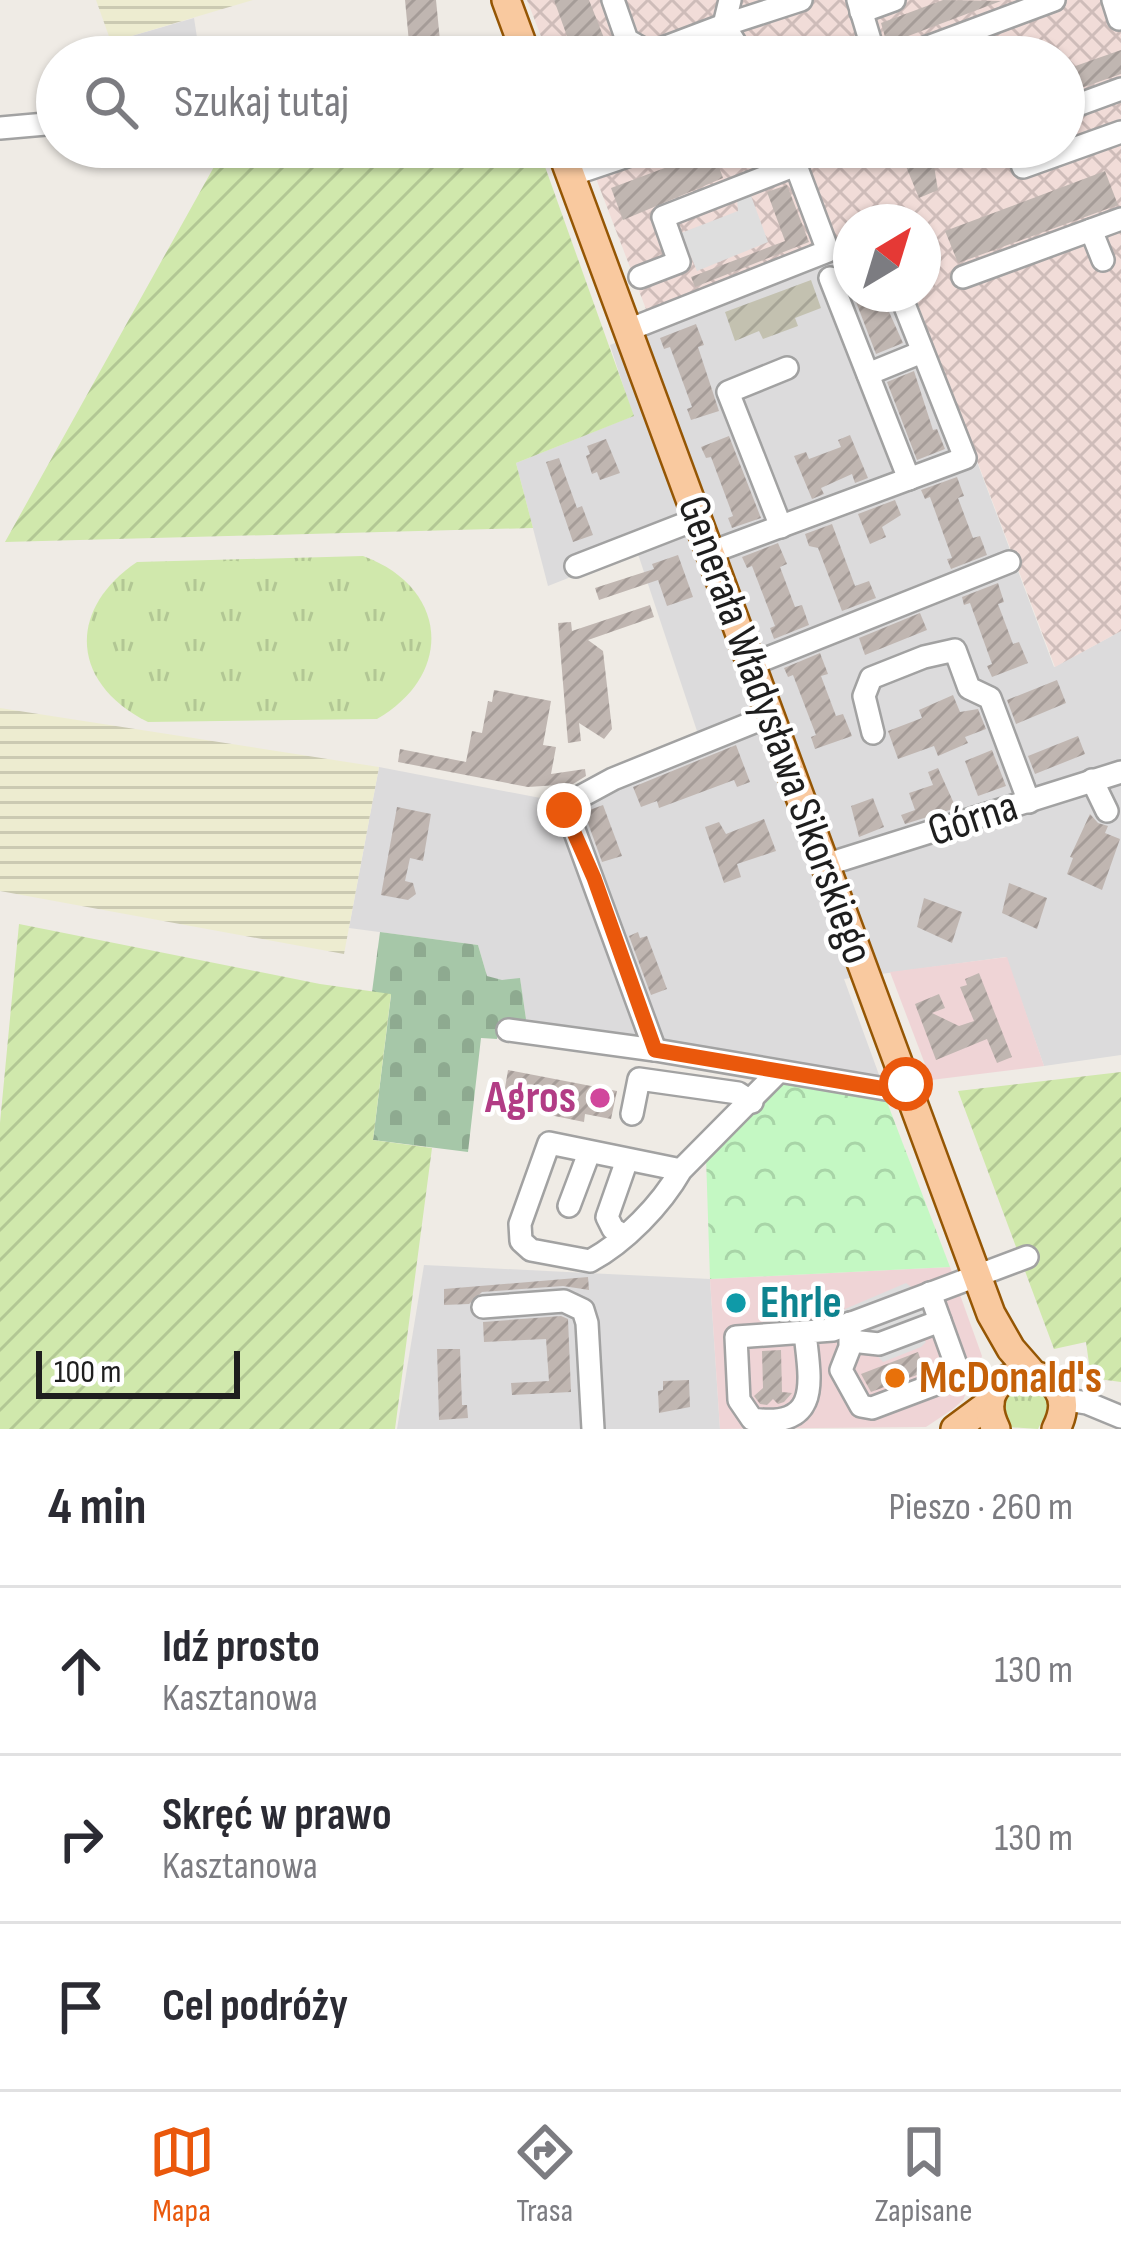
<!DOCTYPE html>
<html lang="pl">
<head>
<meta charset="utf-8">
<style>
  body { margin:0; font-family:"Sofia Sans Condensed",sans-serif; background:#f2f2f3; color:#2b2b33 }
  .compass { position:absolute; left:833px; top:204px; width:108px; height:108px; border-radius:50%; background:#fff; box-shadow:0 3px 9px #0004; rotate:38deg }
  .scale { position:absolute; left:36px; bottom:30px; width:204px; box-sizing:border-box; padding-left:12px; border:6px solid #1e1e1e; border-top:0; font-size:33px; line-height:42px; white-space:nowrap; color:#1e1e1e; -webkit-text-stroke:9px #fff; paint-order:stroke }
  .stop { position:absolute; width:36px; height:36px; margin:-27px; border:9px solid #ea580c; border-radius:50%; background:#fff }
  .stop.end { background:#ea580c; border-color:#fff; box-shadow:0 3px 12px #0008 }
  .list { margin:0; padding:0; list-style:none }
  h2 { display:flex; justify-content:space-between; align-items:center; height:156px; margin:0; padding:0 48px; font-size:51px }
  h2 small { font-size:39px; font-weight:400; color:#7c7c81 }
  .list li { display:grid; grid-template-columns:78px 1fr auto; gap:36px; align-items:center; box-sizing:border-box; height:168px; padding:0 48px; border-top:3px solid #e1e1e2 }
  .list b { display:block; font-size:45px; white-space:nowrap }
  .list p { margin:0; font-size:39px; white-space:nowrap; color:#7c7c81 }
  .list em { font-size:39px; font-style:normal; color:#7c7c81 }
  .icon { flex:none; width:66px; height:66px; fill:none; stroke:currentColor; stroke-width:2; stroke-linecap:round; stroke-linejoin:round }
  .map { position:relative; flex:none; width:1121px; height:1429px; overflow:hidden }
  .search { position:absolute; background:#fff; box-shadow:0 3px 9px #0004; left:36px; right:36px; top:36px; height:132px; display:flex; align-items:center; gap:30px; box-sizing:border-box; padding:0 42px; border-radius:66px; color:#7c7c81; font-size:45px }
  .sheet { height:660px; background:#fff }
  nav { display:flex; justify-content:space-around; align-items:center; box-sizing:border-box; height:168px; border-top:3px solid #e1e1e2; background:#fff; font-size:33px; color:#7c7c81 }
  nav a { display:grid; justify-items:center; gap:6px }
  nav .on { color:#ea580c }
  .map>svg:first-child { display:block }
</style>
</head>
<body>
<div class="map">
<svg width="1121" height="1429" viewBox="0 0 1121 1429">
  <defs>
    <pattern id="military-cross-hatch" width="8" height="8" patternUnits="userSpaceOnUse" patternTransform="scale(3)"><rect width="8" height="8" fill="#f1dcd8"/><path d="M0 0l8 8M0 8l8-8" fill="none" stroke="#cebcb9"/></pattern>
    <pattern id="construction-furrows" width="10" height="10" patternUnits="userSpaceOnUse" patternTransform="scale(3)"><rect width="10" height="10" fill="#c3c1b0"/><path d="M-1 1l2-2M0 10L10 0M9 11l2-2" fill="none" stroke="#a7a597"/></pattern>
    <pattern id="farmland-rules" width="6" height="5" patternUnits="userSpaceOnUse" patternTransform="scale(3)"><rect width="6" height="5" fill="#edecd0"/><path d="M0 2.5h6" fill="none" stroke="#cbcab2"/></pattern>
    <pattern id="grass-tufts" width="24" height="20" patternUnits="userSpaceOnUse" patternTransform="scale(3)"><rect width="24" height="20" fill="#d0e8ac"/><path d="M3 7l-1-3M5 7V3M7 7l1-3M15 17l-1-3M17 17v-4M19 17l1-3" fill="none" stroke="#b2c794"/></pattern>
    <pattern id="cemetery-stones" width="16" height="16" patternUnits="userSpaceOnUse" patternTransform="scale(3)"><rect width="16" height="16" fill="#a6c7a8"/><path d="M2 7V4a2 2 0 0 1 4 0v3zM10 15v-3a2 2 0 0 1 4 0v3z" fill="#8eaa90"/></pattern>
    <pattern id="park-crowns" width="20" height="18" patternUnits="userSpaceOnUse" patternTransform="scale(3)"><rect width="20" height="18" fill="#c4f8c3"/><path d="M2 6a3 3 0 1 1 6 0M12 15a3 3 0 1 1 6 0" fill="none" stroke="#a8d4a7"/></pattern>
    <pattern id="garden-furrows" width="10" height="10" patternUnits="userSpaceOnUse" patternTransform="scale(3)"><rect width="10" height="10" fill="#d0e8ac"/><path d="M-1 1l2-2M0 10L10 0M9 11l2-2" fill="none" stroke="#b2c794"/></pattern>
    <pattern id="building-hatch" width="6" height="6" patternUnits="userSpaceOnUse" patternTransform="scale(3)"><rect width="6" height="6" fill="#c0b6b1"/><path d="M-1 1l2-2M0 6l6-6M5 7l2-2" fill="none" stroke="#a59c98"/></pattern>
  </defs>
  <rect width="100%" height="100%" fill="#efebe5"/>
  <g fill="#dcdbdc">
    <polygon points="194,18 200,57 117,57 111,42"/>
    <polygon points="851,251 851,294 914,294 1054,667 1121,631 1121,1055 1044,1066 1006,957 844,979 882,1083 526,1019 520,979 502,981 487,976 478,945 349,928 379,767 551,800 698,734 637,551 548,586 516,463 633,416 610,345"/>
    <polygon points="424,1265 710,1279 720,1429 397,1429"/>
  </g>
  <g fill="#efd4d6">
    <polygon points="1007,957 1044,1066 931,1080 890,972"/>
    <polygon points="950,1267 982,1356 963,1400 953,1409 926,1427 720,1429 710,1279"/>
  </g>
  <polygon fill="url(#military-cross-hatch)" points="527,0 1121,0 1121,631 1055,667 914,294 923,294 923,222 851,222 851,251 654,330 584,147 1064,147 1064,57 549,57"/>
  <polygon fill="url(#construction-furrows)" points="811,280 821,308 795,318 798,326 763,339 759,331 735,341 725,312"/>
  <g fill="url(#farmland-rules)">
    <polygon points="96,0 253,0 111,42"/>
    <polygon points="0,708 379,767 344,954 0,891"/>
  </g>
  <g fill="url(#grass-tufts)">
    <path d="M363,556C448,587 455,674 377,719L148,722C71,684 66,610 137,562Z"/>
    <polygon points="1012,1385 1043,1392 1049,1407 1038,1429 1007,1427 1000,1397"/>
  </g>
  <polygon fill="url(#cemetery-stones)" points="380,932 478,945 487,976 502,980 520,978 526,1019 519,1029 500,1022 497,1039 481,1038 468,1152 373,1140 391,995 372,992"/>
  <polygon fill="url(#park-crowns)" points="779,1081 887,1102 950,1267 710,1279 706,1157"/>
  <g fill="url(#garden-furrows)">
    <polygon points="225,147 538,147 634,416 516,463 533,528 5,542"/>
    <polygon points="19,924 320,984 391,994 373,1140 432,1148 395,1429 0,1429 0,1123"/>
    <polygon points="1121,1072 1121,1382 1091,1378 1086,1342 1054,1349 958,1091"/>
  </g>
  <g fill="#dedede">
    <polygon points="750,193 768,242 697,271 681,233 738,211 737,199"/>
    <polygon points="906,1283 916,1291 934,1329 920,1336 926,1342 921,1347 883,1362 838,1312"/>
  </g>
  <g fill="url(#building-hatch)">
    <polygon points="405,0 436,0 441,51 410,53"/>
    <polygon points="554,0 589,0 604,38 572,50"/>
    <polygon points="943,0 1001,1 887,44 881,23"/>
    <polygon points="1121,50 1121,74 1064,94 1064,70"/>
    <polygon points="713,150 723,178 623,220 611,188"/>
    <polygon points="925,156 930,167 934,166 938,190 919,198 905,164"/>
    <polygon points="1105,171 1118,205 958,263 945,231"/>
    <polygon points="787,185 809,242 695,287 691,277 785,241 767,192"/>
    <polygon points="853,294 881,294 903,343 876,354"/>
    <polygon points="696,324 704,345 698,347 719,411 691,420 687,409 692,407 670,347 664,349 660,338"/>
    <polygon points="914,371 933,430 937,429 945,449 917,460 887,382"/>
    <polygon points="850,435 868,478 855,483 852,474 821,488 824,494 812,499 794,456 806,452 809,459 841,447 838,440"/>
    <polygon points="729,436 761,518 732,528 728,518 733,516 711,457 706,458 701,447"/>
    <polygon points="606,439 620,473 600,480 597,472 592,474 586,456 590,454 587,446"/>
    <polygon points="559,458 577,508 582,506 593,535 573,542 546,462"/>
    <polygon points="957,477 964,496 958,498 973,538 980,536 987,555 951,569 947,559 952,558 930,497 925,499 921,490"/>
    <polygon points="895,500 901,515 882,527 886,537 870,544 858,514"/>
    <polygon points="832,524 855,586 869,581 876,598 842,611 818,548 809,546 805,534"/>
    <polygon points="778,543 787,564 780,567 795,607 802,605 809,625 774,639 770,628 775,626 752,566 747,568 742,557"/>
    <polygon points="678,555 693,597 667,606 658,580 599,600 595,588 654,569 652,564"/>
    <polygon points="998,583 1004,602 998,604 1013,644 1019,642 1028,663 992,677 987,666 992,664 970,603 964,605 962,597"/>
    <polygon points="650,605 654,617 588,640 603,651 612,729 604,739 579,723 581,741 568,743 558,623 571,622 572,631"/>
    <polygon points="920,613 927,630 865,655 859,638"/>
    <polygon points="820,653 828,674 821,676 836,716 843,714 852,736 815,749 811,737 816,735 793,675 788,677 784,668"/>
    <polygon points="1057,680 1066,703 1016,724 1007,700"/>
    <polygon points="494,690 551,701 543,745 556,747 551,774 585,769 586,776 573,784 528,787 398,762 400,749 466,762 472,731 482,733 488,701 492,702"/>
    <polygon points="953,695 960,712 978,709 986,729 965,737 968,743 938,756 934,746 898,759 888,731 922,718 919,710"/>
    <polygon points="1078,736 1085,754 1035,774 1028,756"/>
    <polygon points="736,745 750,782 737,787 734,780 659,808 657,801 641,807 633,787"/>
    <polygon points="992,750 1006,786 978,796 965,761"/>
    <polygon points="938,768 956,808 905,824 901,815 915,810 909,793 933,785 928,772"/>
    <polygon points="873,798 884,827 859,837 851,806"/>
    <polygon points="603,805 622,856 602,862 584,812"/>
    <polygon points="397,807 431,814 423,861 410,858 405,881 413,883 416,894 408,900 381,895"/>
    <polygon points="1090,814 1098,823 1108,826 1105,833 1120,839 1102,890 1067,874 1073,858 1070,857"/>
    <polygon points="764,819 776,851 737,864 741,877 724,883 705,827 719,822 726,834"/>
    <polygon points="1009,883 1047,898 1037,929 1002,913"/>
    <polygon points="924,898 962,912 952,943 917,927"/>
    <polygon points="638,932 640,938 647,936 667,989 651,995 629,936"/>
    <polygon points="979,973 1012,1057 997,1063 987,1039 936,1060 915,1004 939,994 945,1008 932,1013 959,1026 974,1021 960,987 967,985 965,979"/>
    <polygon points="508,1070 617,1091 611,1119 585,1114 584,1122 540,1113 538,1102 504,1094"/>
    <polygon points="588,1277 589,1290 563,1286 482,1292 469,1304 444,1305 444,1289"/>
    <polygon points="561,1316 568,1319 571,1392 512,1395 511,1383 549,1381 546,1339 484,1342 483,1322"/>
    <polygon points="437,1349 460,1349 462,1405 467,1405 468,1418 439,1420"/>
    <polygon points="781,1350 782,1392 792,1393 784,1402 778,1404 773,1399 767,1405 760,1404 754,1396 763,1388 762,1351"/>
    <polygon points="918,1352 925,1372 871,1392 861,1374"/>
    <polygon points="689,1380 690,1407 659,1413 658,1391 663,1390 663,1381"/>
  </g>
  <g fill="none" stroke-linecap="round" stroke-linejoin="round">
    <g stroke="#a2a2a2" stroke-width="26">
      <g id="minor">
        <polyline points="613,0 627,40 650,53 724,25 730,0"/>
        <polyline points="858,0 875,57"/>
        <polyline points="1113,0 1119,19"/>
        <polyline points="861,12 894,0"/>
        <polyline points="744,57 724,25 801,0"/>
        <polyline points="901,57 1054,0"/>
        <polyline points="1064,110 1121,89"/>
        <polyline points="0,128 57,123"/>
        <polyline points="1016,147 1023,167 1121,132"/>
        <polyline points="571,175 654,147"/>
        <polyline points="1091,230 1103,260"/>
        <polyline points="640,277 679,262 663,217 796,165"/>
        <polyline points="963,277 1121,219"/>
        <polyline points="830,278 909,479"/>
        <polyline points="628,330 828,251 789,147"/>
        <polyline points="868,374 922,352"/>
        <polyline points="781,527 728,392 787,368"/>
        <polyline points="709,553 965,458 900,294"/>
        <polyline points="576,566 697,519"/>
        <polyline points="750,665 1009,562"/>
        <polyline points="873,733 864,696 871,678 924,657 955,650 969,688 990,698 1029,802"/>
        <polyline points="1092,780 1107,811"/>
        <polyline points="825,865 1121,772"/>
        <polyline points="508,1030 655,1050 909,1093"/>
        <polyline points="655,1050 565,805 613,779 769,716"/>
        <polyline points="632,1114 639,1079 738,1093 752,1102"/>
        <path d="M681,1170C661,1205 625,1242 590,1261L531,1250L521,1241L520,1224L549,1143L681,1170L778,1072"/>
        <polyline points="569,1206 589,1153"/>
        <polyline points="625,1236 613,1229 607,1217 627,1160"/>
        <polyline points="483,1307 564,1301 583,1310 587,1323 593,1429"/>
        <polyline points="850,1323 850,1347 841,1370 861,1406 872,1408 941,1382 950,1377 956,1365 930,1293"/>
        <path d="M805,1333C810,1380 822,1429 752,1419L739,1400L736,1337L833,1330L1027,1257"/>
        <polyline points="851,1341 879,1344 940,1321"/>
        <polyline points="1061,1399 1087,1403 1121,1417"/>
      </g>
    </g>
    <g stroke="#955604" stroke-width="32">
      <g id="major">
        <polyline points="506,0 527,57"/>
        <polyline points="560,147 991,1314 1011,1349 1032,1373"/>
        <polyline points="955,1429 990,1403"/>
        <path d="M996,1429C960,1356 1093,1357 1056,1429"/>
      </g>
    </g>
    <use href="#minor" stroke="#fff" stroke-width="21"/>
    <use href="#major" stroke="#f9c99f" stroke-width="27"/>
  </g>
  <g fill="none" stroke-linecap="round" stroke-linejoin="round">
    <polyline stroke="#ea580c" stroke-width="15" points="564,810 594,878 655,1050 909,1093 906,1084"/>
  </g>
  <circle fill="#d1479c" stroke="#fff" stroke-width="4.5" cx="600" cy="1098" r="12"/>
  <circle fill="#0f9aa8" stroke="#fff" stroke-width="4.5" cx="736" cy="1303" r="12"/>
  <circle fill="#e8710a" stroke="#fff" stroke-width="4.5" cx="895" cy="1378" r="12"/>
  <g text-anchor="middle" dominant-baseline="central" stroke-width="9" stroke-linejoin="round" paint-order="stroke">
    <g font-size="45" fill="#1e1e1e" stroke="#fff">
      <text transform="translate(775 730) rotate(70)">Generała Władysława Sikorskiego</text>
      <text transform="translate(973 819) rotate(-18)">Górna</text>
    </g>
    <g font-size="45" font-weight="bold" fill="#b23c85" stroke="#fff" text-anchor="end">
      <text x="576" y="1098">Agros</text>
    </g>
    <g font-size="45" font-weight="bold" fill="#0d838f" stroke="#fff" text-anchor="start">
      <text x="760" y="1303">Ehrle</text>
    </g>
    <g font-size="45" font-weight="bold" fill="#c56008" stroke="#fff" text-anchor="start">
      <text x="919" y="1378">McDonald's</text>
    </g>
  </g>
</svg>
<svg class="compass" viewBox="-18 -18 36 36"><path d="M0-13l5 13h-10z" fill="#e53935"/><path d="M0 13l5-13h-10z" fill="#7c7c81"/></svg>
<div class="scale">100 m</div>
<div class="stop" style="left:906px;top:1084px"></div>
<div class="stop end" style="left:564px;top:810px"></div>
<div class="search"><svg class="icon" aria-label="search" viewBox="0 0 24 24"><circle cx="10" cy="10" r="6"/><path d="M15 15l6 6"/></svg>Szukaj tutaj</div>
</div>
<section class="sheet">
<h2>4 min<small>Pieszo · 260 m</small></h2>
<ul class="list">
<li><svg class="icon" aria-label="ahead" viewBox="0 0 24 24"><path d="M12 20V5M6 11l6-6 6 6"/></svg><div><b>Idź prosto</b><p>Kasztanowa</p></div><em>130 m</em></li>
<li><svg class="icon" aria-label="right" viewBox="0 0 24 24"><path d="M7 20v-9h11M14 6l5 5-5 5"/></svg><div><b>Skręć w prawo</b><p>Kasztanowa</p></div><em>130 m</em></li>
<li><svg class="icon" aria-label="arrive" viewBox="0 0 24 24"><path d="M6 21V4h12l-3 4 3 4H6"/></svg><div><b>Cel podróży</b></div></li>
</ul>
</section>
<nav>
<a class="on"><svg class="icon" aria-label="map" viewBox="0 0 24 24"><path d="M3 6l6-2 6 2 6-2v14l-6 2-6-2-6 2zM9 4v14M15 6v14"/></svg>Mapa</a>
<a><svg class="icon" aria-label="directions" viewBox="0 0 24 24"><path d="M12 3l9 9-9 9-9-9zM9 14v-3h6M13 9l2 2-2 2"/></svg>Trasa</a>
<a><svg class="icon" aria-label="saved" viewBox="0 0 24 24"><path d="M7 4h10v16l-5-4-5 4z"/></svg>Zapisane</a>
</nav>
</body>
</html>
